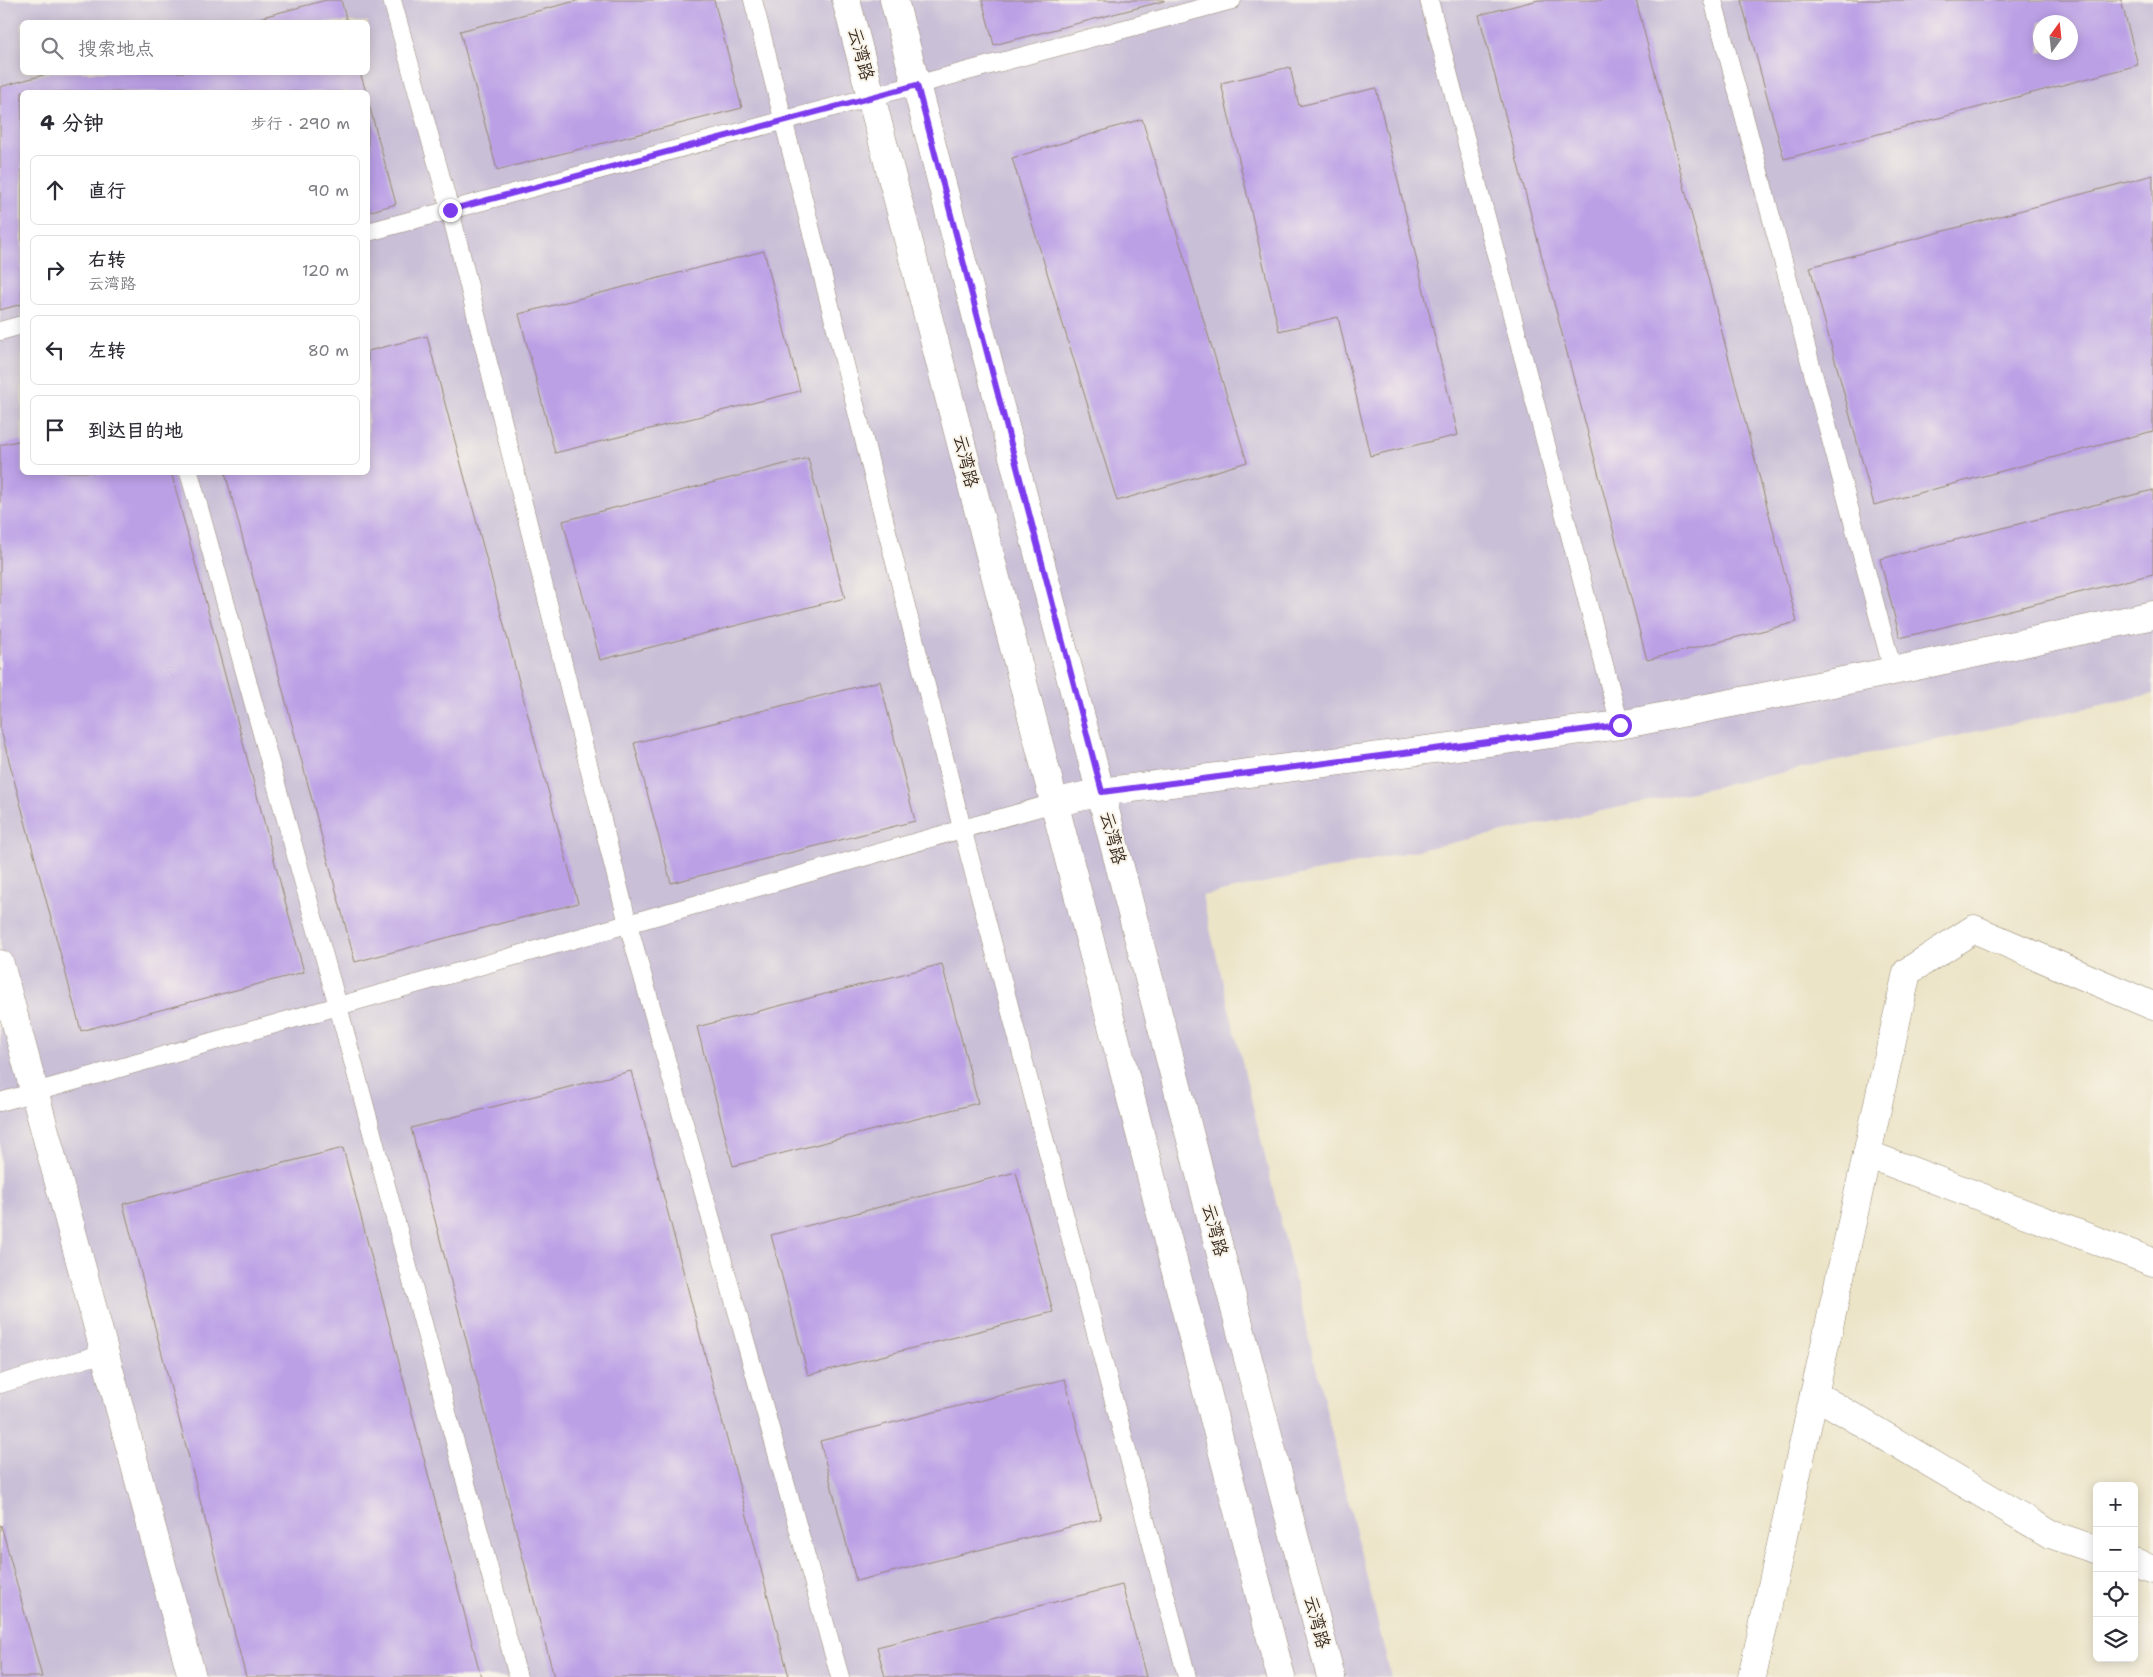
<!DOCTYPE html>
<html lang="zh">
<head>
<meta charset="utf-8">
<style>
  body { margin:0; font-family:"Shantell Sans","LXGW WenKai TC",sans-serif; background:#f7f7f7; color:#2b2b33 }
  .controls { position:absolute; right:15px; bottom:15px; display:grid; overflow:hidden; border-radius:8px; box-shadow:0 2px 12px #0003 }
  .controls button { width:45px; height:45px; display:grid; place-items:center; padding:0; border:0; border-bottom:1px solid #e1e1e2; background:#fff; color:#2b2b33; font:25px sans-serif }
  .compass { position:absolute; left:2033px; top:15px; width:45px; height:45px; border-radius:50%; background:#fff; box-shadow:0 2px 12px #0003; rotate:15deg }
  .stop { position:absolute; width:15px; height:15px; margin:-11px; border:4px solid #7c3aed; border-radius:50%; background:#fff }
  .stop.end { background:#7c3aed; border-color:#fff; box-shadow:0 1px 5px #0008 }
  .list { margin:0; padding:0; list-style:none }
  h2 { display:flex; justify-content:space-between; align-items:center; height:65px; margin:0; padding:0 20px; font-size:21px }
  h2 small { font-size:16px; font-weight:400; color:#7c7c81 }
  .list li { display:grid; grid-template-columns:32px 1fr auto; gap:15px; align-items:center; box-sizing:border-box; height:70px; margin:0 10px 10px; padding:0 10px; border:1px solid #e1e1e2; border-radius:8px }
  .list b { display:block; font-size:19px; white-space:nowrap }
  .list p { margin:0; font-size:16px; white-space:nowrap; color:#7c7c81 }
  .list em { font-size:16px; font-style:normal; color:#7c7c81 }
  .icon { flex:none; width:28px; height:28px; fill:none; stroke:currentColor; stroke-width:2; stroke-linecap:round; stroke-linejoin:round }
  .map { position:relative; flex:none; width:2153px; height:1677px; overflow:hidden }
  .search { position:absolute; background:#fff; box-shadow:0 2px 12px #0003; left:20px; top:20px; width:350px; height:55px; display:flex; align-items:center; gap:12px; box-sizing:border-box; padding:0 18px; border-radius:8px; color:#7c7c81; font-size:19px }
  .panel { position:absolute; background:#fff; box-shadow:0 2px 12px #0003; left:20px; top:90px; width:350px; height:385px; border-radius:8px }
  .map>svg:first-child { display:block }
</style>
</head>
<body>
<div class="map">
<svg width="2153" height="1677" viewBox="0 0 2153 1677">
  <rect width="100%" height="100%" fill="#f7f3e8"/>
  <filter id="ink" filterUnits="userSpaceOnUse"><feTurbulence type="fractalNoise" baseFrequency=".02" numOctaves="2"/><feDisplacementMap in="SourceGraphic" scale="10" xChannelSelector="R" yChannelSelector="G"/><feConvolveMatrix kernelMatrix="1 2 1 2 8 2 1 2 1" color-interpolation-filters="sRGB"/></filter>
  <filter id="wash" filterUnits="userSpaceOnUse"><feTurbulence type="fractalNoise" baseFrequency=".0096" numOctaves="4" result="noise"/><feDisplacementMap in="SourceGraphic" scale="20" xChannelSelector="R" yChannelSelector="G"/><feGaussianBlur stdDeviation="1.12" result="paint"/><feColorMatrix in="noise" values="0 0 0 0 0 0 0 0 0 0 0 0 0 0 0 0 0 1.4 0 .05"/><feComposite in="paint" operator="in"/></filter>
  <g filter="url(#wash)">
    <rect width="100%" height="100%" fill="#ece4c7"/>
    <path fill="#c9bfd7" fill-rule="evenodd" d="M0,0H2153V694L1202,896L1391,1677H0ZM22,22H368V72H22ZM2040,22H2070V52H2040ZM22,92H368V472H22Z"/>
    <g id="blocks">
      <g fill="#bba0e6" fill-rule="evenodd">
        <polygon points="326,0 341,0 347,22 244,22"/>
        <polygon points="580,0 714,0 742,108 497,170 460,31"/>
        <polygon points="982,0 1164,0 1164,1 994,45"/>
        <polygon points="1538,0 1636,0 1797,622 1647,660 1479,15"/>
        <path d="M1741,0H2121L2138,65L1784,159ZM2040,22H2070V52H2040Z"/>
        <polygon points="1290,67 1299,106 1376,88 1458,435 1370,456 1338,317 1279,331 1221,83"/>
        <polygon points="54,72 360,72 366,92 22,92 22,304 0,310 0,87"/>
        <polygon points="368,101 396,204 368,212"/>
        <polygon points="1142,119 1247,462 1117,501 1012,158"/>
        <polygon points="2153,175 2153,431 1874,505 1810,267"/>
        <polygon points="764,251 800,391 555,453 519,314"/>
        <polygon points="427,336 578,903 355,962 225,472 368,472 368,351"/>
        <polygon points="22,440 22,472 171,472 304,972 81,1031 0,727 0,445"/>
        <polygon points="808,458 845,598 600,660 563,521"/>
        <polygon points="2153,490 2153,574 1900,638 1880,559"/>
        <polygon points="880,681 915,821 671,883 634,743"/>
        <polygon points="942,964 978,1103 733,1166 697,1027"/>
        <polygon points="631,1071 789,1677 554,1677 411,1128"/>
        <polygon points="343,1148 481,1677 246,1677 123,1204"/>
        <polygon points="1016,1172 1053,1312 808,1375 771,1235"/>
        <polygon points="1065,1379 1101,1519 856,1581 820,1441"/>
        <polygon points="0,1525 1,1525 42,1677 0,1677"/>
        <polygon points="1122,1585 1146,1677 885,1677 877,1647"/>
      </g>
    </g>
  </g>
  <g filter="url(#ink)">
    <use href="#blocks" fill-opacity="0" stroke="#948772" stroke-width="1"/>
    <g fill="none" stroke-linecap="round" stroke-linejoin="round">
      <g stroke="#948772" stroke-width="19">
        <g id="lane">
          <polyline points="392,0 450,210 628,924 840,1677"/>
          <polyline points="753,0 962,828 1187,1677"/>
          <polyline points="1429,0 1620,725"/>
          <polyline points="1713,0 1893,671"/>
          <polyline points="368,232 1232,0"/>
          <polyline points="0,331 22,325"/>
          <polyline points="189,472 338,1006 518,1677"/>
          <polyline points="0,1102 1054,803"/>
          <polyline points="0,1384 105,1353"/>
        </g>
      </g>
      <g stroke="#948772" stroke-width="29">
        <g id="street">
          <polyline points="1054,803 1101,792 1620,725 1893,671 2153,615"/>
          <polyline points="0,964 192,1677"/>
          <polyline points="1867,1154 2153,1262"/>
          <polyline points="1814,1394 2050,1534 2097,1550"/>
          <polyline points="2134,1563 2153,1569"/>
          <polyline points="1752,1677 1907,972 1974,929 2153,1006"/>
        </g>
      </g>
      <g stroke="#948772" stroke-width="29">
        <g id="secondary">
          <polyline points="846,0 1281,1677"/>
          <polyline points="894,0 1331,1677"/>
        </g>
      </g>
      <use href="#lane" stroke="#fff" stroke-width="18"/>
      <use href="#street" stroke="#fff" stroke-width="28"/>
      <use href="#secondary" stroke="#fff" stroke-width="28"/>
    </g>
  </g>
  <g fill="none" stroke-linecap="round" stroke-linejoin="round" filter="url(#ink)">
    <polyline stroke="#7c3aed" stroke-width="6" points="450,210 917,85 1102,792 1620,725"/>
  </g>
  <g text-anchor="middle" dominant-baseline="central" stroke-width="4" stroke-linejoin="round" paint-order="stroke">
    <g font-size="18" fill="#3b2a1e" stroke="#f7f3e8">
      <text transform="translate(861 54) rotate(75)">云湾路</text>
      <text transform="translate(966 461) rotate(76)">云湾路</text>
      <text transform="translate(1113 838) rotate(75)">云湾路</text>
      <text transform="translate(1215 1230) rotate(75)">云湾路</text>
      <text transform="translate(1317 1622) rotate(75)">云湾路</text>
    </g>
  </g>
</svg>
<div class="controls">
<button>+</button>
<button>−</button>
<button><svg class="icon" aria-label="locate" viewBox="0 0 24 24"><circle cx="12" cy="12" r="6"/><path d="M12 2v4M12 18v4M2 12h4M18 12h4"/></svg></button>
<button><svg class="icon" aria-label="layers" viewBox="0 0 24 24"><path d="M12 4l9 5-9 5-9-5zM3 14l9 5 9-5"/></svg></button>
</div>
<svg class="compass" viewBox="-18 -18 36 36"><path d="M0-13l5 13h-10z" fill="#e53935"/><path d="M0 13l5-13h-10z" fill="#7c7c81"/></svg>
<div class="stop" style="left:1620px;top:725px"></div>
<div class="stop end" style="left:450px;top:210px"></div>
<div class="search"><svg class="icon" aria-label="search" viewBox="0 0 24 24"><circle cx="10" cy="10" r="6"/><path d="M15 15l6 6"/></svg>搜索地点</div>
<section class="panel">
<h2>4 分钟<small>步行 · 290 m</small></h2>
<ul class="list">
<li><svg class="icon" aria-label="ahead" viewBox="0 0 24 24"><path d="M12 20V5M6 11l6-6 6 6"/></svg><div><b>直行</b></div><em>90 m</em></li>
<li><svg class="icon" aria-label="right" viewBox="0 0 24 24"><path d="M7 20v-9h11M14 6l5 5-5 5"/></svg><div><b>右转</b><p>云湾路</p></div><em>120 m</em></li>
<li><svg class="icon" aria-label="left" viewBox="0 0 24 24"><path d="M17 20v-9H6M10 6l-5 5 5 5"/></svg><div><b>左转</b></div><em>80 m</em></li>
<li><svg class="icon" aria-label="arrive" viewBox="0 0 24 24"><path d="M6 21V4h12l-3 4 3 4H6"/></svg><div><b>到达目的地</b></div></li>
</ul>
</section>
</div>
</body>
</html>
